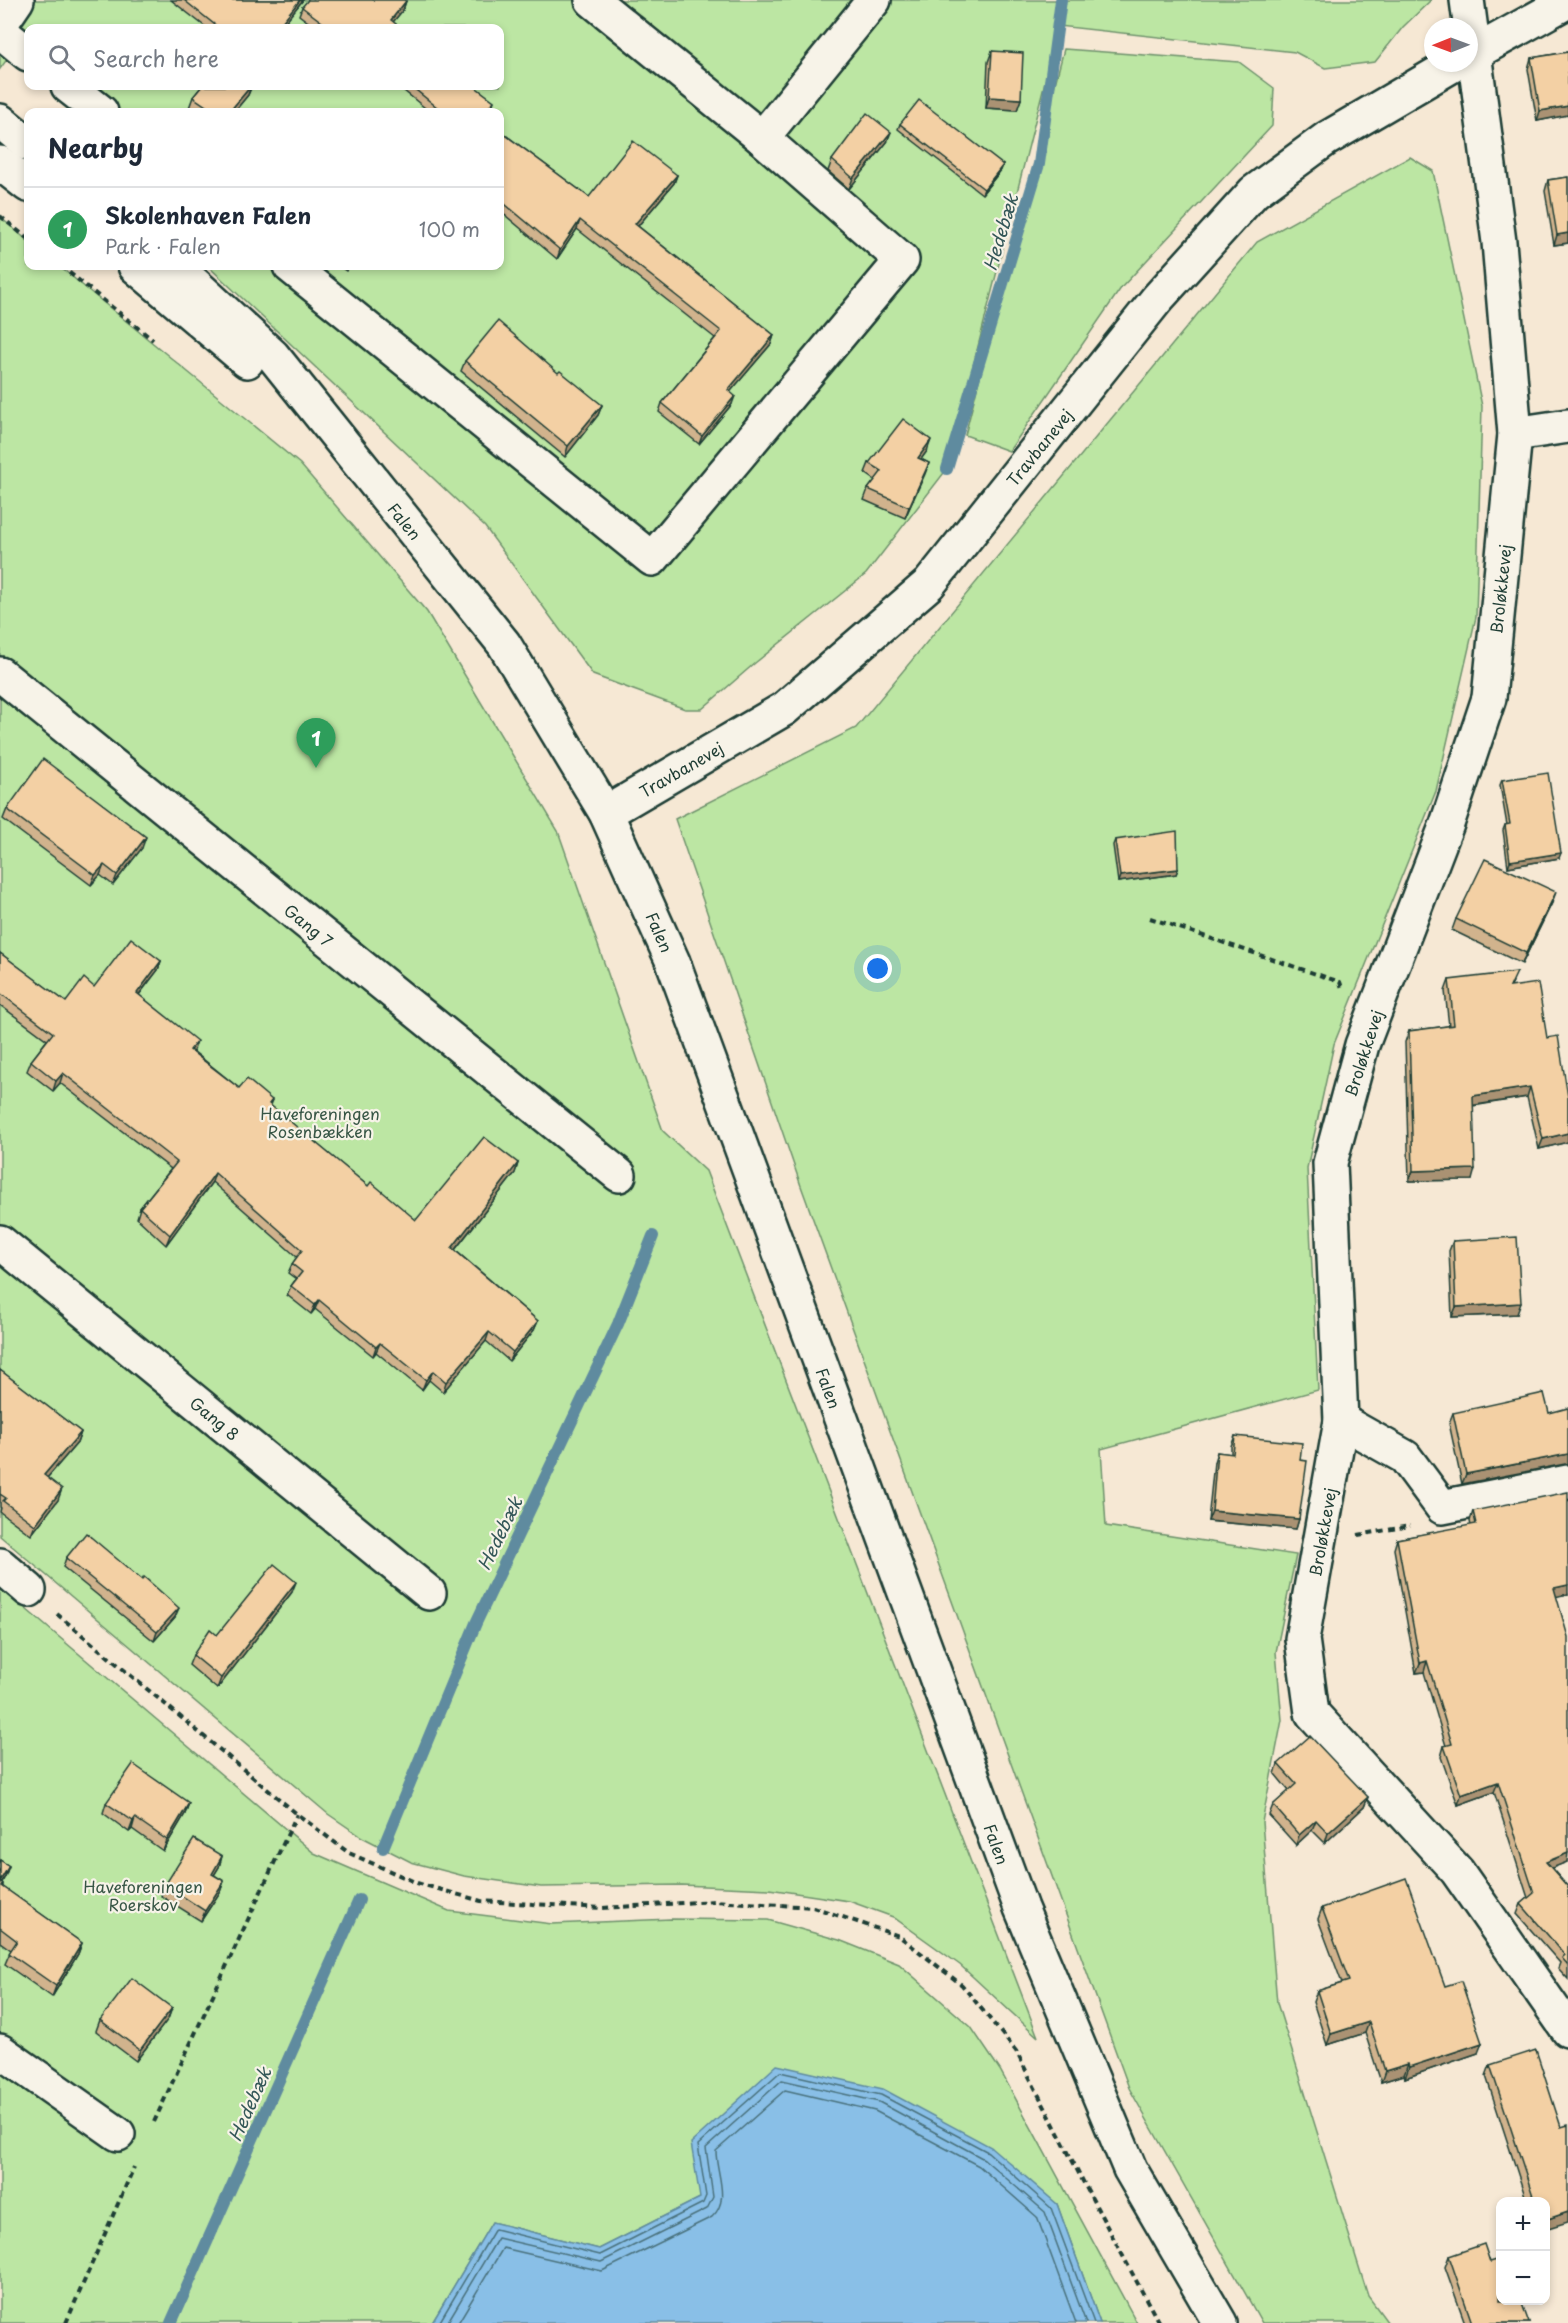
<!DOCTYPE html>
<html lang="en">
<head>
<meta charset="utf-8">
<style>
  body { margin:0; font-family:"Playpen Sans",sans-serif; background:#f6f6f7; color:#1f2937 }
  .controls { position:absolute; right:18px; bottom:18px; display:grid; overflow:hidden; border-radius:12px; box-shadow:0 3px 9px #0003 }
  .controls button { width:54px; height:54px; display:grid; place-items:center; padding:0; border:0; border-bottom:2px solid #e0e1e3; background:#fff; color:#1f2937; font:30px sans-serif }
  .compass { position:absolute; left:1424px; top:18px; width:54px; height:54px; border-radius:50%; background:#fff; box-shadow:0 3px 9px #0003; rotate:269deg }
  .you { position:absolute; left:878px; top:969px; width:21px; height:21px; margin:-15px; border:4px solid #fff; border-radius:50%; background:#1a73e8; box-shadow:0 0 0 9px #1a73e833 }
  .badge { display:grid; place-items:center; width:39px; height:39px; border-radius:50%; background:#1f6fb2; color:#fff; font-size:20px; font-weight:700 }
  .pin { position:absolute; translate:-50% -50px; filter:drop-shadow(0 2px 3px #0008) }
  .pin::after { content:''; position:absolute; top:32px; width:21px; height:18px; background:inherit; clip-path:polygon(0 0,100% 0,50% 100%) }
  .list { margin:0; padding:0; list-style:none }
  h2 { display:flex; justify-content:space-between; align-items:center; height:78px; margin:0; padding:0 24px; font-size:26px }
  h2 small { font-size:20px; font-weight:400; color:#747a83 }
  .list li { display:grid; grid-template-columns:39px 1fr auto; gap:18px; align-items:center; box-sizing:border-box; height:84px; padding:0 24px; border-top:2px solid #e0e1e3 }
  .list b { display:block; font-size:22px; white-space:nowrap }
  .list p { margin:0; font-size:20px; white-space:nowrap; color:#747a83 }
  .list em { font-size:20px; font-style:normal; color:#747a83 }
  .icon { flex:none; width:33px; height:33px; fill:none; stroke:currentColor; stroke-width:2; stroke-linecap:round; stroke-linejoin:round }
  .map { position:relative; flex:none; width:1568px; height:2323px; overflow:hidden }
  .search { position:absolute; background:#fff; box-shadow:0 3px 9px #0003; left:24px; top:24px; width:480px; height:66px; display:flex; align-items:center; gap:15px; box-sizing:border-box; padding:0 21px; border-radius:12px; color:#747a83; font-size:22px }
  .panel { position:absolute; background:#fff; box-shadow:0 3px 9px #0003; left:24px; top:108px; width:480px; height:162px; border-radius:12px }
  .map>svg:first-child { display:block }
</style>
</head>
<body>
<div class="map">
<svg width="1568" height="2323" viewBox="0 0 1568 2323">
  <rect width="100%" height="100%" fill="#f6e8d4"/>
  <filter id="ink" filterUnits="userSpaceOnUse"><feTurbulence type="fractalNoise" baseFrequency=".0167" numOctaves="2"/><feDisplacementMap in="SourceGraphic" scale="12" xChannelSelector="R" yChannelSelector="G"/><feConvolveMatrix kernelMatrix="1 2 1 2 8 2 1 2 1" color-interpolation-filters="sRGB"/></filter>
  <g filter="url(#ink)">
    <g fill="#bce6a3" stroke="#6e926c" stroke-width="1.5">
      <polygon points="0,0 1431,0 1403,27 1375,62 1325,68 1295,52 1059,26 947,469 866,574 755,663 702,709 685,709 593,675 485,527 208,266 500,266 500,112 81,112 55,86 500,86 500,28 28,28 28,64 13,51 0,69"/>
      <polygon points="1064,49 1239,62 1274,88 1272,126 1121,288 1009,451 965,435"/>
      <polygon points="1410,157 1433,171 1482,406 1476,617 1436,791 1334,1044 1307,1168 1318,1390 1101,1449 1106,1526 1296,1555 1276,1652 1282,1720 1262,1822 1277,2003 1368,2296 1388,2323 1262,2323 1129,2088 801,1186 675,819 856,728 1257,242"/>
      <polygon points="0,217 28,241 28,266 59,266 300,464 427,612 558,831 663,1131 706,1171 1038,2037 960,1965 893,1917 849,1901 769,1889 682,1885 541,1887 464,1876 411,1862 362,1837 328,1814 0,1536"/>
      <polygon points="0,1587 314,1853 449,1911 552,1924 671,1919 768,1920 839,1940 899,1964 971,2027 1000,2070 1137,2323 1100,2323 1057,2204 700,2198 599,2249 492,2222 432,2323 0,2323"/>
    </g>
    <polygon fill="#89bfe7" stroke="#5f8b9f" stroke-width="1.5" points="777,2065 883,2089 991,2147 1057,2204 1100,2323 432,2323 492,2222 599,2249 700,2198 691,2143"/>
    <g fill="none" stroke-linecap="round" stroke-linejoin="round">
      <g stroke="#49717c" stroke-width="1.5">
        <polyline points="439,2323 495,2229 600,2255 703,2203 706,2196 698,2145 780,2072 881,2095 988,2152 1051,2208 1094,2323"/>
        <polyline points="447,2323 498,2238 601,2262 707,2209 713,2197 706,2148 782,2080 879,2102 984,2159 1045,2212 1086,2323"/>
        <path d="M458,2323L503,2248L602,2271L712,2217C731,2200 716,2173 716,2151L785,2090L875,2111L979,2166L1037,2217L1076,2323"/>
      </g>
      <g stroke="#5f8b9f" stroke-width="12">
        <polyline points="947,469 1039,164 1061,0"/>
        <polyline points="383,1848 476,1623 618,1324 653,1236"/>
        <polyline points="171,2323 359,1900"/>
      </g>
      <g stroke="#1f3d34" stroke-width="38">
        <g id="minor">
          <polyline points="1467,0 1499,242 1515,434 1489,698 1447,824 1362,1045 1330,1163 1341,1421 1302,1639 1312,1713 1457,1871 1568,2030"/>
          <polyline points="0,25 17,0"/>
          <polyline points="0,31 28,54"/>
          <polyline points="1469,56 1568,1"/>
          <polyline points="68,86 101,112"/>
          <polyline points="0,121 28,144"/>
          <polyline points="762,138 874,0"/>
          <polyline points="0,163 28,185"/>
          <polyline points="135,266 247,361"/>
          <polyline points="175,266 273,356 504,644 606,813 673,962 1021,1908 1130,2169 1220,2323"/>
          <polyline points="290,266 652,559 902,260 762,138 592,0"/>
          <polyline points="1515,434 1568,426"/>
          <polyline points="0,674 619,1175"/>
          <polyline points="606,813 784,709 929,584 1157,299 1254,192 1326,139 1456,63"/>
          <polyline points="0,1242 429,1593"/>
          <polyline points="1341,1421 1405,1457 1442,1507 1568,1482"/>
          <polyline points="0,1565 29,1590"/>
          <polyline points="0,2051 118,2134"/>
        </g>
      </g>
      <g stroke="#1f3d34" stroke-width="4" stroke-dasharray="6 4.5" stroke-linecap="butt">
        <polyline points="0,216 28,239"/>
        <polyline points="61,266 153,340"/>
        <polyline points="1150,918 1340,982 1343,991"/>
        <polyline points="1358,1535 1410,1526"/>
        <polyline points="57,1614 297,1814 349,1853 417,1883 481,1901 603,1908 714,1901 813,1907 899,1936 962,1985 1016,2051 1089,2193 1159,2323"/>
        <polyline points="154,2122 297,1814"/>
        <polyline points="66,2323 134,2167"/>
      </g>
      <use href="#minor" stroke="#f7f3e8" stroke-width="33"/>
    </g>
    <g fill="#d1b38d" stroke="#1f3d34" stroke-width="1.5">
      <polygon points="171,0 303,0 280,28 207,28"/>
      <polygon points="406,1 403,10 393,22 401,28 316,28 299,15 302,7"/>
      <polygon points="992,51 1021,99 1017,110 986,108 988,62"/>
      <polygon points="1568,52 1568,115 1537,121 1528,69 1531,58"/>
      <polygon points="202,86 252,86 248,95 234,112 196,112 189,108 193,97"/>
      <polygon points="398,86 474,86 491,110 489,112 430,112"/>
      <polygon points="900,124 1003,165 1001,170 982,194 898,129"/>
      <polygon points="500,131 589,197 677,175 674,183 638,226 774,335 771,344 730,392 732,404 699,444 659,412 662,403 715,338 577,229 557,259 500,211"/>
      <polygon points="887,142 849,189 828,171 832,160"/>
      <polygon points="1568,177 1568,243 1554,245 1545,191 1548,180"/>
      <polygon points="339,266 350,266 346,271"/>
      <polygon points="465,361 558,373 602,405 598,415 565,457 461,371"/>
      <polygon points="927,451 921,459 929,463 905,518 864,500 868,489 875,480 865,473 869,463"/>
      <polygon points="1502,780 1559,858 1508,867 1503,830 1505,825 1507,825 1500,785"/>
      <polygon points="7,809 142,848 113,885 100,875 91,885 3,819"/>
      <polygon points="1115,840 1178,869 1176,874 1118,882 1113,845"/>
      <polygon points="1552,903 1522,964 1452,930 1456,919"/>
      <polygon points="0,953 66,1002 94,987 161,961 158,970 139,995 194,1050 193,1051 239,1088 272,1100 270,1105 368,1186 416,1220 518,1163 515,1173 455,1250 538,1321 534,1330 509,1361 486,1341 443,1392 429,1380 422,1390 376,1352 373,1356 315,1309 311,1314 287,1295 291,1286 296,1279 288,1273 292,1264 297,1257 212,1182 166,1245 137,1218 140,1208 171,1169 60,1083 53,1091 27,1071 31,1061 47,1040 0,1005"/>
      <polygon points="1449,980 1513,982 1511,987 1547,1038 1568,1097 1568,1142 1539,1149 1527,1097 1473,1106 1472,1180 1409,1181 1405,1042 1409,1031 1449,1026 1445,991"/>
      <polygon points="1453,1241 1517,1314 1452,1317 1449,1251"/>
      <polygon points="0,1370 81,1432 77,1443 47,1478 58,1500 31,1535 0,1512 1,1508 0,1507"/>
      <polygon points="1453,1413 1549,1413 1565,1464 1462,1484 1449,1423"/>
      <polygon points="1235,1436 1300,1460 1299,1519 1296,1529 1208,1521 1214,1462 1217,1452 1231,1454 1231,1446"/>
      <polygon points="1473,1511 1568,1594 1556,1596 1567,1862 1551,1868 1568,1887 1568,1979 1558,1968 1560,1963 1517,1914 1521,1904 1528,1898 1494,1792 1458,1805 1441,1757 1444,1746 1446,1746 1424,1672 1416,1673 1394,1549 1397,1539 1471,1526 1470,1521"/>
      <polygon points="66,1558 175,1617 154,1641 63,1567"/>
      <polygon points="292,1592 217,1689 189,1665 193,1655 217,1635"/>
      <polygon points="1278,1764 1368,1797 1364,1807 1325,1843 1312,1830 1296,1845 1269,1815 1273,1805 1289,1791 1275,1774"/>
      <polygon points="106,1803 189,1803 185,1814 163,1851 132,1829 129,1832 103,1813"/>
      <polygon points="222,1856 219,1867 214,1875 224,1881 220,1892 201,1921 161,1896 165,1885"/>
      <polygon points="0,1860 9,1866 2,1883 3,1884 3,1887 82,1943 78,1954 52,1997 5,1964 11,1950 0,1942"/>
      <polygon points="1322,1908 1445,1986 1478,2053 1405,2078 1404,2075 1381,2082 1365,2033 1327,2045 1313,2002 1317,1991 1342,1983 1318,1919"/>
      <polygon points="172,2008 168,2019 136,2061 96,2031 100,2020"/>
      <polygon points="1490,2065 1561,2127 1545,2202 1527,2202 1486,2076"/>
      <polygon points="1449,2256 1490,2262 1529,2323 1465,2323 1445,2267"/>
    </g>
    <g fill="#aa9273" stroke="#1f3d34" stroke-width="1.5">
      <polygon points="300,0 303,0 280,28 277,28"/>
      <polygon points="406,1 403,10 388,28 391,20"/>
      <polygon points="251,86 248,95 234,112 229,112"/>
      <polygon points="989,97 1021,99 1017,110 986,108"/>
      <polygon points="494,101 491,110 489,112 485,112"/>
      <polygon points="1568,106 1568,115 1537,121 1540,111"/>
      <polygon points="891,132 887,142 849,189 853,178"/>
      <polygon points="1003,165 1001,170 982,194 984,189"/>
      <polygon points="677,175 674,183 632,233 635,224"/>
      <polygon points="580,220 577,229 557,259 560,250"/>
      <polygon points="1568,233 1568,243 1554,245 1557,235"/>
      <polygon points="774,335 771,344 725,398 728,390"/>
      <polygon points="735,396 732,404 699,444 702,436"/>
      <polygon points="602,405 598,415 565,457 568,446"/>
      <polygon points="931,440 927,451 914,469 918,458"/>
      <polygon points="929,463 925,474 905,518 909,507"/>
      <polygon points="146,837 142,848 113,885 117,875"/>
      <polygon points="1561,853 1559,858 1508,867 1510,861"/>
      <polygon points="104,865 100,875 91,885 95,875"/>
      <polygon points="1178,869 1176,874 1118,882 1120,876"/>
      <polygon points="1556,892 1552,903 1522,964 1526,953"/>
      <polygon points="161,961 158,970 133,1002 137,993"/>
      <polygon points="197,1041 194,1050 187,1059 190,1050"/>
      <polygon points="63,1073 60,1083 53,1091 56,1081"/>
      <polygon points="1530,1087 1527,1097 1469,1106 1473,1096"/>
      <polygon points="1568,1133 1568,1142 1539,1149 1543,1139"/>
      <polygon points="518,1163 515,1173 449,1257 452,1248"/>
      <polygon points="1475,1169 1472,1180 1409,1181 1413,1171"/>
      <polygon points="215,1173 212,1182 166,1245 170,1235"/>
      <polygon points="319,1300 315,1309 311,1314 315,1305"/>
      <polygon points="1521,1303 1517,1314 1452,1317 1456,1307"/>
      <polygon points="538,1321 534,1330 509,1361 513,1352"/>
      <polygon points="489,1332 486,1341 443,1392 446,1382"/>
      <polygon points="380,1343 376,1352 373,1356 376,1347"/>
      <polygon points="433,1371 429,1380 422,1390 426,1380"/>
      <polygon points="81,1432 77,1443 40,1486 44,1475"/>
      <polygon points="1568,1454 1568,1464 1565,1464 1462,1484 1466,1474"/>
      <polygon points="62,1489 58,1500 31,1535 35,1525"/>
      <polygon points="1212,1511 1299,1519 1296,1529 1208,1521"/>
      <polygon points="296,1582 292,1592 217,1689 221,1678"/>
      <polygon points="1568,1585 1568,1594 1550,1598 1554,1588"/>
      <polygon points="179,1608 175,1617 154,1641 157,1632"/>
      <polygon points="1427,1661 1424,1672 1416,1673 1420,1663"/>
      <polygon points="1498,1782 1494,1792 1458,1805 1461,1795"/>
      <polygon points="1368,1797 1364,1807 1325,1843 1328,1833"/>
      <polygon points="189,1803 185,1814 163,1851 167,1840"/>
      <polygon points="135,1818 132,1829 129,1832 133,1821"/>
      <polygon points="1316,1820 1312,1830 1296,1845 1299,1835"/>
      <polygon points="1568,1853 1567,1862 1542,1872 1546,1862"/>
      <polygon points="222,1856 219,1867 208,1885 212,1874"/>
      <polygon points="9,1866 5,1877 0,1885 0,1881"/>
      <polygon points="224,1881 220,1892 201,1921 205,1911"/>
      <polygon points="82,1943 78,1954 52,1997 56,1986"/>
      <polygon points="172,2008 168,2019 136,2061 140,2050"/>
      <polygon points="1369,2022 1365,2033 1327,2045 1331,2034"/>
      <polygon points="1482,2043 1478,2053 1405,2078 1409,2067"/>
      <polygon points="1408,2064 1404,2075 1381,2082 1385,2071"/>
      <polygon points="1568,2212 1568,2222 1545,2229 1545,2220"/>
    </g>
    <g fill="#f3d0a4" stroke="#1f3d34" stroke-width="1.5">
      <polygon points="184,0 300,0 277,28 219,28"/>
      <polygon points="308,0 404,0 406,1 391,20 401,28 330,28 302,7"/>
      <polygon points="992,51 1023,53 1021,99 989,97"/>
      <polygon points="1568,52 1568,106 1540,111 1531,58"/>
      <polygon points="202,86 251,86 229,112 215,112 193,97"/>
      <polygon points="411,86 474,86 494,101 485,112 443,112"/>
      <polygon points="919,100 1003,165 984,189 900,124"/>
      <polygon points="867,113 891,132 853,178 832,160"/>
      <polygon points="500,131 589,197 633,141 677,175 635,224 774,335 728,390 735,396 702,436 662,403 721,331 580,220 560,250 500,200"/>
      <polygon points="1568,177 1568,233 1557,235 1548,180"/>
      <polygon points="498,321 558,373 560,371 602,405 568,446 465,361"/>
      <polygon points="903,419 931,440 918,458 929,463 909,507 868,489 882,471 869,463"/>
      <polygon points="43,759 146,837 117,875 104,865 95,875 7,809"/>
      <polygon points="1548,773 1561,853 1510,861 1505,825 1510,824 1502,780"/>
      <polygon points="1177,831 1178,869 1120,876 1115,840"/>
      <polygon points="1485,859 1556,892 1526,953 1456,919"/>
      <polygon points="131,938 161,961 137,993 197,1041 190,1050 239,1088 247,1079 272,1100 269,1104 368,1186 371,1182 416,1220 484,1137 518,1163 452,1248 538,1321 513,1352 489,1332 446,1382 433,1371 426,1380 380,1343 376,1347 319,1300 315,1305 291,1286 302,1272 292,1264 302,1250 215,1173 170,1235 140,1208 177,1162 63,1073 56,1081 31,1061 53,1033 0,993 0,953 66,1002 84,978 94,987"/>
      <polygon points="1517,972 1510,987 1538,983 1547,1038 1558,1036 1568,1097 1568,1133 1543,1139 1530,1087 1473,1096 1475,1169 1413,1171 1409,1031 1454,1025 1449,980"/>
      <polygon points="1517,1237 1521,1303 1456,1307 1453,1241"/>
      <polygon points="0,1370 81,1432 44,1475 62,1489 35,1525 3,1501 6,1498 0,1494"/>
      <polygon points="1544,1393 1549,1413 1568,1408 1568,1454 1466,1474 1453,1413"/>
      <polygon points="1235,1436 1302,1443 1300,1460 1307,1461 1299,1519 1212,1511 1217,1452 1233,1454"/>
      <polygon points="1568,1492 1568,1585 1554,1588 1568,1637 1568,1853 1546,1862 1568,1887 1568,1965 1562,1958 1565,1955 1521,1904 1534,1893 1498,1782 1461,1795 1444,1746 1452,1744 1427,1661 1420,1663 1397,1539 1476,1524 1473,1511"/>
      <polygon points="86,1533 142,1580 144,1577 179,1608 157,1632 66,1558"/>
      <polygon points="274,1564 296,1582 221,1678 193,1655 210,1629 217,1635"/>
      <polygon points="1310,1736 1368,1797 1328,1833 1316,1820 1299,1835 1273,1805 1296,1784 1278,1764"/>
      <polygon points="133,1764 189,1803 167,1840 135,1818 133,1821 106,1803"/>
      <polygon points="194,1839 222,1856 212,1874 224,1881 205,1911 165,1885"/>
      <polygon points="0,1860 9,1866 0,1881 3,1884 2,1886 82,1943 56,1986 9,1953 17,1941 0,1928"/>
      <polygon points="1406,1878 1445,1986 1461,1981 1482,2043 1409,2067 1408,2064 1385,2071 1369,2022 1331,2034 1317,1991 1349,1981 1322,1908"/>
      <polygon points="132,1978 172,2008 140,2050 100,2020"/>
      <polygon points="1536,2050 1561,2127 1568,2125 1568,2212 1545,2220 1545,2202 1535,2202 1490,2065"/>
      <polygon points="1484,2244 1490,2262 1500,2259 1500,2301 1521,2301 1529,2323 1472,2323 1449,2256"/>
    </g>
  </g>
  <g text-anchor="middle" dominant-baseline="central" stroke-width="4.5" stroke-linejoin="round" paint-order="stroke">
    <g font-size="16" fill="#1f3d34" stroke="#f7f3e8">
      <text transform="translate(1039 447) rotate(-51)">Travbanevej</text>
      <text transform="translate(405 521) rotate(51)">Falen</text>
      <text transform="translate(1500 589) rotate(-84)">Broløkkevej</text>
      <text transform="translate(681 769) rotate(-30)">Travbanevej</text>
      <text transform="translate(309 925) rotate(39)">Gang 7</text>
      <text transform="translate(660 932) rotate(66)">Falen</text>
      <text transform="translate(1363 1053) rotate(-72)">Broløkkevej</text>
      <text transform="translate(829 1388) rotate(70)">Falen</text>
      <text transform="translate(215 1418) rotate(39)">Gang 8</text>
      <text transform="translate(1322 1532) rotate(-80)">Broløkkevej</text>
      <text transform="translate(997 1844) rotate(70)">Falen</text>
    </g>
    <g font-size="16" fill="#375645" stroke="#f7f3e8">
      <text x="320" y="1113">Haveforeningen<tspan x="320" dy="18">Rosenbækken</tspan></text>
      <text x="143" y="1886">Haveforeningen<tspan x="143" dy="18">Roerskov</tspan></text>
    </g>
    <g font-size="18" font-style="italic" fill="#345758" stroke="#f7f3e8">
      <text transform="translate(1000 232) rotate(-73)">Hedebæk</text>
      <text transform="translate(499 1533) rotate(-64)">Hedebæk</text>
      <text transform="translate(249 2104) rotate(-66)">Hedebæk</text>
    </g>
  </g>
</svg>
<div class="controls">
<button>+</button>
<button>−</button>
</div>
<svg class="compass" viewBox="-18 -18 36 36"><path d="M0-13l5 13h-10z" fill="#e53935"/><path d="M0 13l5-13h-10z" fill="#747a83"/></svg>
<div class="you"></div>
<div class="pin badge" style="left:316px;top:768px;background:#2e9e5b">1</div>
<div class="search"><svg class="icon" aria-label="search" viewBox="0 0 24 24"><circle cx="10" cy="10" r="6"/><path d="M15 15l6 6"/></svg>Search here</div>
<section class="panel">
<h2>Nearby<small></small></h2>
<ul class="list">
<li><span class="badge" style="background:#2e9e5b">1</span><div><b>Skolenhaven Falen</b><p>Park · Falen</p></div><em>100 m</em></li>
</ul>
</section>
</div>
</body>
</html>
